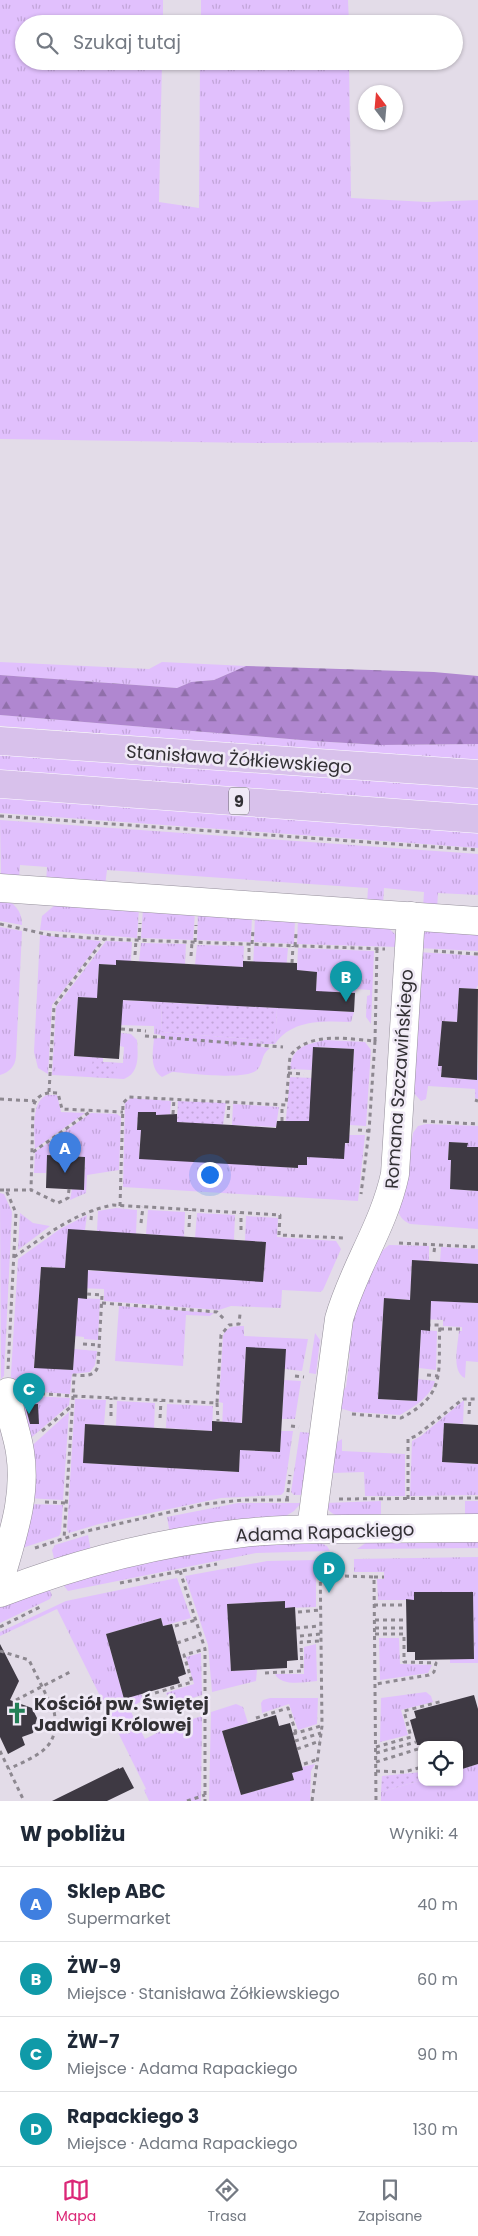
<!DOCTYPE html>
<html lang="pl">
<head>
<meta charset="utf-8">
<style>
  body { margin:0; font-family:Poppins,sans-serif; background:#f2f2f3; color:#1f2937 }
  .controls { position:absolute; right:15px; bottom:15px; display:grid; overflow:hidden; border-radius:10px; box-shadow:0 1px 4px #0004 }
  .controls button { width:45px; height:45px; display:grid; place-items:center; padding:0; border:0; border-bottom:1px solid #e0e1e3; background:#fff; color:#1f2937; font:25px sans-serif }
  .compass { position:absolute; left:358px; top:85px; width:45px; height:45px; border-radius:50%; background:#fff; box-shadow:0 1px 4px #0004; rotate:344deg }
  .you { position:absolute; left:209px; top:1174px; width:18px; height:18px; margin:-12px; border:4px solid #fff; border-radius:50%; background:#1a73e8; box-shadow:0 0 0 8px #1a73e833 }
  .badge { display:grid; place-items:center; width:32px; height:32px; border-radius:50%; background:#db2777; color:#fff; font-size:16px; font-weight:700 }
  .pin { position:absolute; translate:-50% -41px; filter:drop-shadow(0 1px 2px #0008) }
  .pin::after { content:''; position:absolute; top:26px; width:18px; height:15px; background:inherit; clip-path:polygon(0 0,100% 0,50% 100%) }
  .list { margin:0; padding:0; list-style:none }
  h2 { display:flex; justify-content:space-between; align-items:center; height:65px; margin:0; padding:0 20px; font-size:21px }
  h2 small { font-size:16px; font-weight:400; color:#747a83 }
  .list li { display:grid; grid-template-columns:32px 1fr auto; gap:15px; align-items:center; box-sizing:border-box; height:75px; padding:0 20px; border-top:1px solid #e0e1e3 }
  .list b { display:block; font-size:19px; white-space:nowrap }
  .list p { margin:0; font-size:16px; white-space:nowrap; color:#747a83 }
  .list em { font-size:16px; font-style:normal; color:#747a83 }
  .icon { flex:none; width:28px; height:28px; fill:none; stroke:currentColor; stroke-width:2; stroke-linecap:round; stroke-linejoin:round }
  .map { position:relative; flex:none; width:478px; height:1801px; overflow:hidden }
  .search { position:absolute; background:#fff; box-shadow:0 1px 4px #0004; left:15px; right:15px; top:15px; height:55px; display:flex; align-items:center; gap:12px; box-sizing:border-box; padding:0 18px; border-radius:28px; color:#747a83; font-size:19px }
  .sheet { height:365px; background:#fff }
  nav { display:flex; justify-content:space-around; align-items:center; box-sizing:border-box; height:70px; border-top:1px solid #e0e1e3; background:#fff; font-size:14px; color:#747a83 }
  nav a { display:grid; justify-items:center; gap:2px }
  nav .on { color:#db2777 }
  .map>svg:first-child { display:block }
</style>
</head>
<body>
<div class="map">
<svg width="478" height="1801" viewBox="0 0 478 1801">
  <defs>
    <pattern id="grass-tufts" width="24" height="20" patternUnits="userSpaceOnUse" patternTransform="scale(1.25)"><rect width="24" height="20" fill="#e1c0fd"/><path d="M3 7l-1-3M5 7V3M7 7l1-3M15 17l-1-3M17 17v-4M19 17l1-3" fill="none" stroke="#c2a5d9"/></pattern>
    <pattern id="forest-firs" width="22" height="20" patternUnits="userSpaceOnUse" patternTransform="scale(1.25)"><rect width="22" height="20" fill="#b087d0"/><path d="M5 1l3.5 6h-7zM16 11l3.5 6h-7z" fill="#906faa"/></pattern>
    <pattern id="garden-dots" width="8" height="8" patternUnits="userSpaceOnUse" patternTransform="scale(1.25)"><rect width="8" height="8" fill="#e1c0fd"/><path d="M2 2h.1M6 6h.1" fill="none" stroke="#c2a5d9" stroke-width="1.8" stroke-linecap="round"/></pattern>
  </defs>
  <rect width="100%" height="100%" fill="#e3dce8"/>
  <g fill="url(#grass-tufts)">
    <polygon points="0,0 163,0 163,24 24,24 24,61 162,61 159,202 199,208 200,61 349,61 351,198 427,202 478,200 478,442 257,443 0,439"/>
    <polygon points="201,0 348,0 349,24 201,24"/>
    <polygon points="0,662 149,669 162,662 246,666 214,680 191,682 177,688 0,675"/>
    <polygon points="0,715 313,741 380,745 478,744 478,761 0,726"/>
    <polygon points="0,752 478,786 478,807 0,772"/>
    <polygon points="0,797 478,830 478,848 0,813"/>
    <polygon points="0,820 478,854 478,895 438,893 437,909 423,908 424,892 384,888 383,905 367,904 368,888 107,870 105,886 46,882 47,867 20,865 19,879 1,878"/>
    <path d="M0,898C14,902 22,910 22,925L0,921Z"/>
    <polygon points="55,905 139,908 137,938 40,930 42,916"/>
    <polygon points="143,909 195,913 193,940 141,938"/>
    <polygon points="198,913 252,916 251,942 197,940"/>
    <polygon points="255,916 295,919 294,944 254,942"/>
    <polygon points="298,919 387,927 396,935 399,947 297,944"/>
    <path d="M0,927L22,931L16,1057C15,1066 10,1072 0,1075Z"/>
    <polygon points="478,930 478,951 418,948 423,934 427,931"/>
    <polygon points="40,935 101,941 52,1005 48,1074 38,1068 34,1052"/>
    <path d="M106,941L132,942L131,961L116,965L99,964L98,981L101,999L78,997L74,1056L103,1058V1062L123,1063L124,1047L120,1046L121,1033L131,1034L137,1040C138,1055 140,1073 124,1079L52,1075L56,1007Z"/>
    <polygon points="141,943 186,944 185,964 139,961"/>
    <polygon points="197,945 244,946 243,967 195,965"/>
    <polygon points="254,946 288,948 286,970 253,968"/>
    <path d="M298,948L374,951L371,1024L366,1017L367,996L370,995V990L356,989L355,993L338,992L337,1011L354,1012L351,1022C324,1021 292,1019 275,1044L277,1008L315,1010L317,972L297,970Z"/>
    <polygon points="418,952 478,956 478,985 476,989 459,988 458,1006 461,1022 442,1021 438,1066 442,1066 441,1077 477,1080 478,1063 478,1099 475,1098 475,1089 428,1086 426,1099 421,1101 411,1090"/>
    <path d="M118,1000L162,1002L161,1032L262,1040L261,1047L270,1048C260,1055 264,1063 257,1070C246,1081 189,1073 172,1072L162,1077C149,1068 153,1052 154,1038H161V1035L154,1034V1026L117,1025Z"/>
    <path d="M325,1040L365,1042L371,1050L366,1126L350,1125L354,1049L314,1047L312,1070L290,1069C292,1046 306,1045 325,1040Z"/>
    <path d="M47,1095H57L61,1112L85,1113L35,1149C35,1133 30,1102 47,1095Z"/>
    <polygon points="131,1098 171,1101 170,1115 167,1114 167,1118 156,1117 155,1112 138,1112 137,1129 141,1130 139,1158 298,1168 298,1165 307,1165 307,1151 349,1143 349,1135 365,1135 358,1201 123,1187 125,1103"/>
    <polygon points="233,1104 279,1107 276,1127 232,1125"/>
    <polygon points="91,1113 117,1114 121,1117 119,1170 87,1175 86,1193 70,1200 72,1189 84,1190 85,1157 48,1155 46,1173 34,1173 35,1152"/>
    <path d="M426,1124L478,1126V1147H467V1143L449,1142L448,1160H451L450,1189L478,1191V1229L410,1224C402,1220 399,1216 397,1207L407,1175L413,1133L418,1126Z"/>
    <polygon points="0,1193 4,1194 12,1212 4,1376 1,1379"/>
    <polygon points="116,1208 137,1210 136,1234 97,1231 98,1211"/>
    <polygon points="148,1210 185,1212 184,1237 146,1234"/>
    <polygon points="20,1213 33,1223 50,1226 18,1250"/>
    <polygon points="197,1213 235,1215 234,1240 195,1238"/>
    <polygon points="87,1215 85,1230 68,1230 65,1268 41,1267 34,1367 73,1370 74,1349 97,1351 95,1365 90,1372 72,1374 70,1394 10,1390 18,1259 60,1229"/>
    <polygon points="246,1216 278,1218 277,1237 336,1241 341,1249 323,1290 320,1292 282,1290 281,1308 231,1306 219,1310 104,1301 104,1289 78,1288 80,1270 263,1281 266,1242 245,1241"/>
    <path d="M389,1245L429,1246V1261L412,1260L410,1300L384,1298L378,1399L416,1401L418,1379L435,1381C431,1396 414,1407 400,1415L353,1412L339,1408V1394L346,1387L350,1355L345,1347L349,1327L379,1248L382,1251Z"/>
    <polygon points="441,1247 478,1249 478,1264 440,1262"/>
    <polygon points="78,1298 100,1299 98,1340 84,1339 84,1337 75,1336"/>
    <path d="M423,1300L478,1303V1362L466,1361L465,1378C451,1372 458,1344 459,1331H462V1327L443,1326V1320L422,1319Z"/>
    <polygon points="119,1306 214,1313 210,1316 186,1315 183,1366 115,1361"/>
    <path d="M244,1326V1336L308,1339L302,1371L285,1369L246,1347L241,1433L222,1431L223,1403L219,1402L223,1336C226,1326 235,1326 244,1326Z"/>
    <polygon points="421,1330 437,1331 436,1370 419,1368"/>
    <polygon points="315,1333 320,1340 316,1374 309,1373"/>
    <polygon points="284,1380 301,1381 295,1419 282,1419"/>
    <polygon points="14,1395 70,1398 69,1405 25,1443"/>
    <polygon points="75,1399 106,1400 104,1425 85,1424 83,1463 239,1472 240,1450 280,1452 281,1431 293,1431 284,1492 281,1495 221,1498 99,1524 69,1533 67,1530"/>
    <polygon points="464,1400 463,1424 444,1423 442,1462 478,1464 478,1495 410,1496 412,1441 421,1436"/>
    <polygon points="117,1401 155,1403 154,1428 116,1426"/>
    <polygon points="167,1404 213,1406 212,1431 166,1428"/>
    <polygon points="69,1412 63,1500 26,1498 26,1451"/>
    <polygon points="300,1432 312,1433 304,1495 294,1495 291,1492"/>
    <polygon points="342,1439 342,1451 405,1454 405,1496 365,1496 364,1472 332,1473 335,1443"/>
    <path d="M381,1501V1518C363,1517 331,1524 325,1503Z"/>
    <polygon points="465,1501 478,1501 478,1517 465,1518"/>
    <polygon points="238,1503 301,1503 294,1511 284,1517 170,1534 167,1517"/>
    <polygon points="26,1504 63,1505 61,1532 59,1536 16,1550"/>
    <polygon points="88,1535 91,1551 55,1562 52,1550 55,1545"/>
    <polygon points="478,1539 478,1548 357,1549 367,1542"/>
    <polygon points="255,1542 319,1542 327,1546 330,1551 256,1553 68,1591 62,1583 161,1558"/>
    <polygon points="478,1557 478,1663 450,1663 450,1659 474,1659 473,1592 415,1592 414,1600 378,1600 377,1579 384,1579 384,1572 354,1572 354,1559"/>
    <polygon points="316,1560 316,1607 285,1608 284,1601 227,1604 231,1671 257,1670 256,1681 212,1692 208,1645 185,1576 267,1561"/>
    <polygon points="177,1578 191,1618 163,1626 161,1618 106,1634 124,1699 141,1694 144,1700 129,1708 145,1739 173,1725 202,1716 201,1801 149,1801 144,1790 146,1789 57,1609 0,1636 0,1632 66,1601"/>
    <polygon points="48,1587 52,1595 50,1599 0,1623 0,1604"/>
    <polygon points="379,1638 399,1638 400,1664 432,1665 428,1673 380,1680"/>
    <path d="M316,1644L317,1681C305,1682 281,1687 275,1674H304V1647Z"/>
    <polygon points="201,1653 202,1695 173,1704 170,1703 166,1693 194,1684 186,1657"/>
    <polygon points="426,1692 431,1696 433,1702 401,1710 408,1735 380,1742 381,1698"/>
    <polygon points="270,1698 318,1698 317,1724 298,1730 289,1704 262,1713 261,1703 263,1700"/>
    <polygon points="236,1704 243,1707 248,1723 222,1731 241,1795 294,1780 292,1773 303,1770 302,1767 315,1764 311,1771 310,1801 209,1801 211,1712"/>
    <polygon points="478,1764 478,1801 381,1801 381,1792 422,1780 422,1782 459,1782 459,1770"/>
  </g>
  <polygon fill="url(#forest-firs)" points="246,666 434,672 478,676 478,744 380,745 313,741 0,715 0,675 177,688 191,682 214,680"/>
  <g fill="url(#garden-dots)">
    <polygon points="206,1001 227,1005 277,1008 275,1044 262,1044 262,1040 161,1032 162,1002 205,1005"/>
    <polygon points="93,1057 103,1058 103,1062 117,1063 116,1078 91,1077"/>
    <polygon points="290,1077 312,1078 309,1129 285,1128"/>
    <polygon points="178,1101 226,1103 223,1125 177,1122"/>
    <polygon points="422,1772 422,1780 381,1792 382,1776"/>
  </g>
  <g fill="#3e3943">
    <polygon points="116,960 243,967 243,961 297,963 297,970 317,972 316,991 355,993 354,1012 123,1000 119,1059 74,1056 78,997 97,998 99,964 116,965"/>
    <polygon points="459,988 478,989 477,1080 441,1077 442,1066 438,1066 442,1021 457,1022"/>
    <polygon points="313,1047 354,1049 349,1143 345,1143 344,1159 307,1157 307,1165 298,1165 298,1168 139,1159 141,1130 137,1130 138,1112 156,1112 156,1115 177,1114 177,1122 232,1125 276,1128 277,1121 309,1121"/>
    <polygon points="449,1142 468,1143 467,1147 478,1147 478,1191 450,1189 451,1160 448,1160"/>
    <polygon points="47,1155 85,1157 84,1190 46,1188"/>
    <polygon points="68,1229 266,1242 263,1282 88,1270 87,1299 78,1298 73,1370 34,1368 41,1267 65,1268"/>
    <polygon points="412,1260 478,1264 478,1303 431,1301 430,1331 421,1330 417,1401 378,1399 384,1298 410,1300"/>
    <polygon points="246,1347 286,1349 280,1452 240,1450 239,1472 83,1463 85,1424 212,1431 212,1421 242,1423"/>
    <polygon points="38,1404 39,1424 30,1424 25,1405"/>
    <polygon points="444,1423 478,1425 478,1464 442,1462"/>
    <polygon points="414,1592 473,1592 474,1659 415,1660 415,1652 407,1652 406,1599 414,1600"/>
    <polygon points="285,1601 285,1608 295,1607 298,1660 287,1661 287,1668 231,1671 227,1604"/>
    <polygon points="161,1618 163,1626 172,1624 186,1674 178,1677 180,1683 124,1699 106,1634"/>
    <polygon points="0,1644 19,1681 10,1700 32,1708 37,1718 33,1733 22,1737 25,1745 8,1754 0,1737"/>
    <polygon points="474,1695 478,1709 478,1764 459,1770 459,1745 417,1745 410,1720 416,1718 414,1711"/>
    <polygon points="276,1715 279,1726 290,1723 303,1770 292,1773 294,1780 241,1795 222,1731"/>
    <polygon points="123,1767 134,1788 107,1801 52,1801 119,1768 119,1769"/>
  </g>
  <g fill="none" stroke-linecap="round" stroke-linejoin="round">
    <g stroke="#958f9b" stroke-width="29">
      <g id="minor">
        <polyline points="0,888 478,921"/>
        <path d="M311,1529L339,1319C353,1269 384,1226 395,1174L411,916"/>
        <path d="M0,1580C12,1537 27,1497 20,1452C17,1431 8,1413 8,1392"/>
        <path d="M0,1593C77,1563 160,1542 243,1533C277,1529 311,1529 345,1529C389,1529 434,1528 478,1528"/>
      </g>
    </g>
    <g stroke="#fff" stroke-width="29">
      <g id="major">
        <polyline points="0,741 478,774"/>
        <polyline points="0,784 478,819"/>
      </g>
    </g>
    <g stroke="#8d8890" stroke-width="3" stroke-dasharray="4 4" stroke-linecap="butt">
      <polyline points="0,816 478,850"/>
      <polyline points="0,924 50,935 105,939 385,949"/>
      <polyline points="139,940 140,923"/>
      <polyline points="195,942 196,925"/>
      <polyline points="252,944 253,930"/>
      <polyline points="295,946 296,934"/>
      <polyline points="434,951 478,954"/>
      <polyline points="135,955 136,940"/>
      <polyline points="191,956 192,942"/>
      <polyline points="249,960 249,944"/>
      <polyline points="292,963 293,946"/>
      <polyline points="121,1029 146,1031"/>
      <polyline points="145,1036 283,1047"/>
      <polyline points="375,1041 377,949"/>
      <polyline points="288,1073 304,1074"/>
      <polyline points="49,1092 54,1006 104,939"/>
      <polyline points="0,1099 35,1101"/>
      <polyline points="475,1100 478,1101"/>
      <polyline points="173,1114 174,1099"/>
      <polyline points="228,1118 229,1102"/>
      <polyline points="282,1121 282,1105"/>
      <polyline points="423,1121 478,1124"/>
      <polyline points="358,1130 369,1131"/>
      <polyline points="33,1152 91,1111"/>
      <path d="M69,1189L68,1198L58,1203L31,1190L33,1108C36,1094 46,1092 58,1093L62,1109L123,1112"/>
      <polyline points="0,1190 6,1190 16,1213 8,1369"/>
      <polyline points="6,1190 31,1190"/>
      <path d="M120,1206L123,1103L129,1097L286,1105L290,1056C309,1031 347,1039 375,1041L369,1131L361,1194"/>
      <polyline points="91,1220 92,1210"/>
      <polyline points="141,1223 143,1207"/>
      <polyline points="189,1227 190,1210"/>
      <polyline points="241,1230 241,1213"/>
      <polyline points="399,1243 478,1247"/>
      <polyline points="434,1252 435,1245"/>
      <path d="M14,1257C45,1236 75,1212 113,1205L280,1215L279,1235L345,1238"/>
      <path d="M87,1294L102,1295L98,1366C95,1377 84,1376 74,1375L73,1396L217,1403L221,1335L229,1325L239,1324L240,1314"/>
      <polyline points="102,1303 217,1312 224,1319"/>
      <polyline points="440,1329 462,1329"/>
      <polyline points="83,1344 99,1345"/>
      <polyline points="427,1375 438,1376"/>
      <polyline points="295,1376 304,1377"/>
      <polyline points="33,1393 73,1396 64,1539"/>
      <polyline points="217,1403 218,1421"/>
      <path d="M352,1414L401,1418C449,1394 437,1369 440,1325H430"/>
      <polyline points="469,1414 470,1398"/>
      <polyline points="111,1416 111,1398"/>
      <polyline points="160,1418 161,1401"/>
      <polyline points="291,1426 299,1427"/>
      <polyline points="42,1431 72,1406"/>
      <polyline points="339,1499 478,1498"/>
      <polyline points="408,1499 408,1439 416,1436 463,1399 478,1399"/>
      <polyline points="287,1500 290,1475"/>
      <polyline points="45,1502 67,1503"/>
      <polyline points="35,1548 87,1531 205,1504 243,1500 290,1500"/>
      <polyline points="180,1571 205,1649 205,1801"/>
      <polyline points="345,1576 374,1577 376,1801"/>
      <polyline points="374,1577 384,1577"/>
      <polyline points="120,1583 217,1564"/>
      <polyline points="374,1605 405,1605"/>
      <polyline points="298,1612 321,1610"/>
      <polyline points="375,1620 407,1620"/>
      <polyline points="175,1626 196,1620"/>
      <polyline points="0,1627 42,1606"/>
      <polyline points="296,1628 320,1626"/>
      <polyline points="375,1628 407,1628"/>
      <polyline points="375,1634 404,1634 404,1662 436,1663 434,1672 429,1675 376,1684"/>
      <polyline points="300,1636 321,1634"/>
      <polyline points="177,1643 201,1635"/>
      <path d="M0,1651L29,1660L54,1711C61,1749 37,1755 9,1769"/>
      <polyline points="265,1673 302,1671 301,1642 321,1641"/>
      <polyline points="155,1693 192,1682 184,1655 205,1649"/>
      <polyline points="16,1700 70,1672"/>
      <polyline points="256,1718 288,1708 296,1733"/>
      <polyline points="293,1734 321,1726"/>
      <polyline points="295,1741 321,1733"/>
      <polyline points="376,1747 411,1737 404,1711 443,1701"/>
      <polyline points="297,1749 320,1741"/>
      <polyline points="0,1751 24,1801"/>
      <polyline points="376,1753 416,1742"/>
      <polyline points="376,1762 418,1749"/>
      <polyline points="304,1764 319,1759"/>
      <polyline points="376,1771 404,1772 422,1767"/>
      <polyline points="187,1801 205,1795"/>
      <polyline points="312,1801 322,1726 320,1555"/>
    </g>
    <use href="#minor" stroke="#fff" stroke-width="28"/>
    <use href="#major" stroke="#d8c1eb" stroke-width="28"/>
  </g>
  <defs>
    <g id="church-bare" transform="scale(1.725)"><path d="M-1.2-6h2.4v3.5h3.3v2.4h-3.3V6h-2.4V-.1h-3.3v-2.4h3.3Z" fill="#227f56" stroke="#f0eaf6" stroke-width="2.5" paint-order="stroke"/></g>
  </defs>
  <g fill-rule="evenodd">
    <use href="#church-bare" x="17" y="1713"/>
  </g>
  <g text-anchor="middle" dominant-baseline="central" stroke-width="5" stroke-linejoin="round" paint-order="stroke">
    <rect fill="#f0eaf6" stroke="#6b686e" stroke-width="1" x="229" y="787.5" width="20" height="27" rx="4"/>
    <g font-size="16" font-weight="bold" fill="#323034">
      <text x="239" y="801">9</text>
    </g>
    <g font-size="18" fill="#323034" stroke="#f0eaf6">
      <text transform="translate(239 759) rotate(4)">Stanisława Żółkiewskiego</text>
      <text transform="translate(399 1079) rotate(-86)">Romana Szczawińskiego</text>
      <text transform="translate(325 1532) rotate(-2)">Adama Rapackiego</text>
    </g>
    <g font-size="18" font-weight="bold" fill="#323034" stroke="#f0eaf6" text-anchor="start">
      <text x="34" y="1703">Kościół pw. Świętej<tspan x="34" dy="21">Jadwigi Królowej</tspan></text>
    </g>
  </g>
</svg>
<div class="controls">
<button><svg class="icon" aria-label="locate" viewBox="0 0 24 24"><circle cx="12" cy="12" r="6"/><path d="M12 2v4M12 18v4M2 12h4M18 12h4"/></svg></button>
</div>
<svg class="compass" viewBox="-18 -18 36 36"><path d="M0-13l5 13h-10z" fill="#e53935"/><path d="M0 13l5-13h-10z" fill="#747a83"/></svg>
<div class="you"></div>
<div class="pin badge" style="left:65px;top:1173px;background:#3f7fe0">A</div>
<div class="pin badge" style="left:346px;top:1002px;background:#0f9aa8">B</div>
<div class="pin badge" style="left:29px;top:1414px;background:#0f9aa8">C</div>
<div class="pin badge" style="left:329px;top:1593px;background:#0f9aa8">D</div>
<div class="search"><svg class="icon" aria-label="search" viewBox="0 0 24 24"><circle cx="10" cy="10" r="6"/><path d="M15 15l6 6"/></svg>Szukaj tutaj</div>
</div>
<section class="sheet">
<h2>W pobliżu<small>Wyniki: 4</small></h2>
<ul class="list">
<li><span class="badge" style="background:#3f7fe0">A</span><div><b>Sklep ABC</b><p>Supermarket</p></div><em>40 m</em></li>
<li><span class="badge" style="background:#0f9aa8">B</span><div><b>ŻW-9</b><p>Miejsce · Stanisława Żółkiewskiego</p></div><em>60 m</em></li>
<li><span class="badge" style="background:#0f9aa8">C</span><div><b>ŻW-7</b><p>Miejsce · Adama Rapackiego</p></div><em>90 m</em></li>
<li><span class="badge" style="background:#0f9aa8">D</span><div><b>Rapackiego 3</b><p>Miejsce · Adama Rapackiego</p></div><em>130 m</em></li>
</ul>
</section>
<nav>
<a class="on"><svg class="icon" aria-label="map" viewBox="0 0 24 24"><path d="M3 6l6-2 6 2 6-2v14l-6 2-6-2-6 2zM9 4v14M15 6v14"/></svg>Mapa</a>
<a><svg class="icon" aria-label="directions" viewBox="0 0 24 24"><path d="M12 3l9 9-9 9-9-9zM9 14v-3h6M13 9l2 2-2 2"/></svg>Trasa</a>
<a><svg class="icon" aria-label="saved" viewBox="0 0 24 24"><path d="M7 4h10v16l-5-4-5 4z"/></svg>Zapisane</a>
</nav>
</body>
</html>
